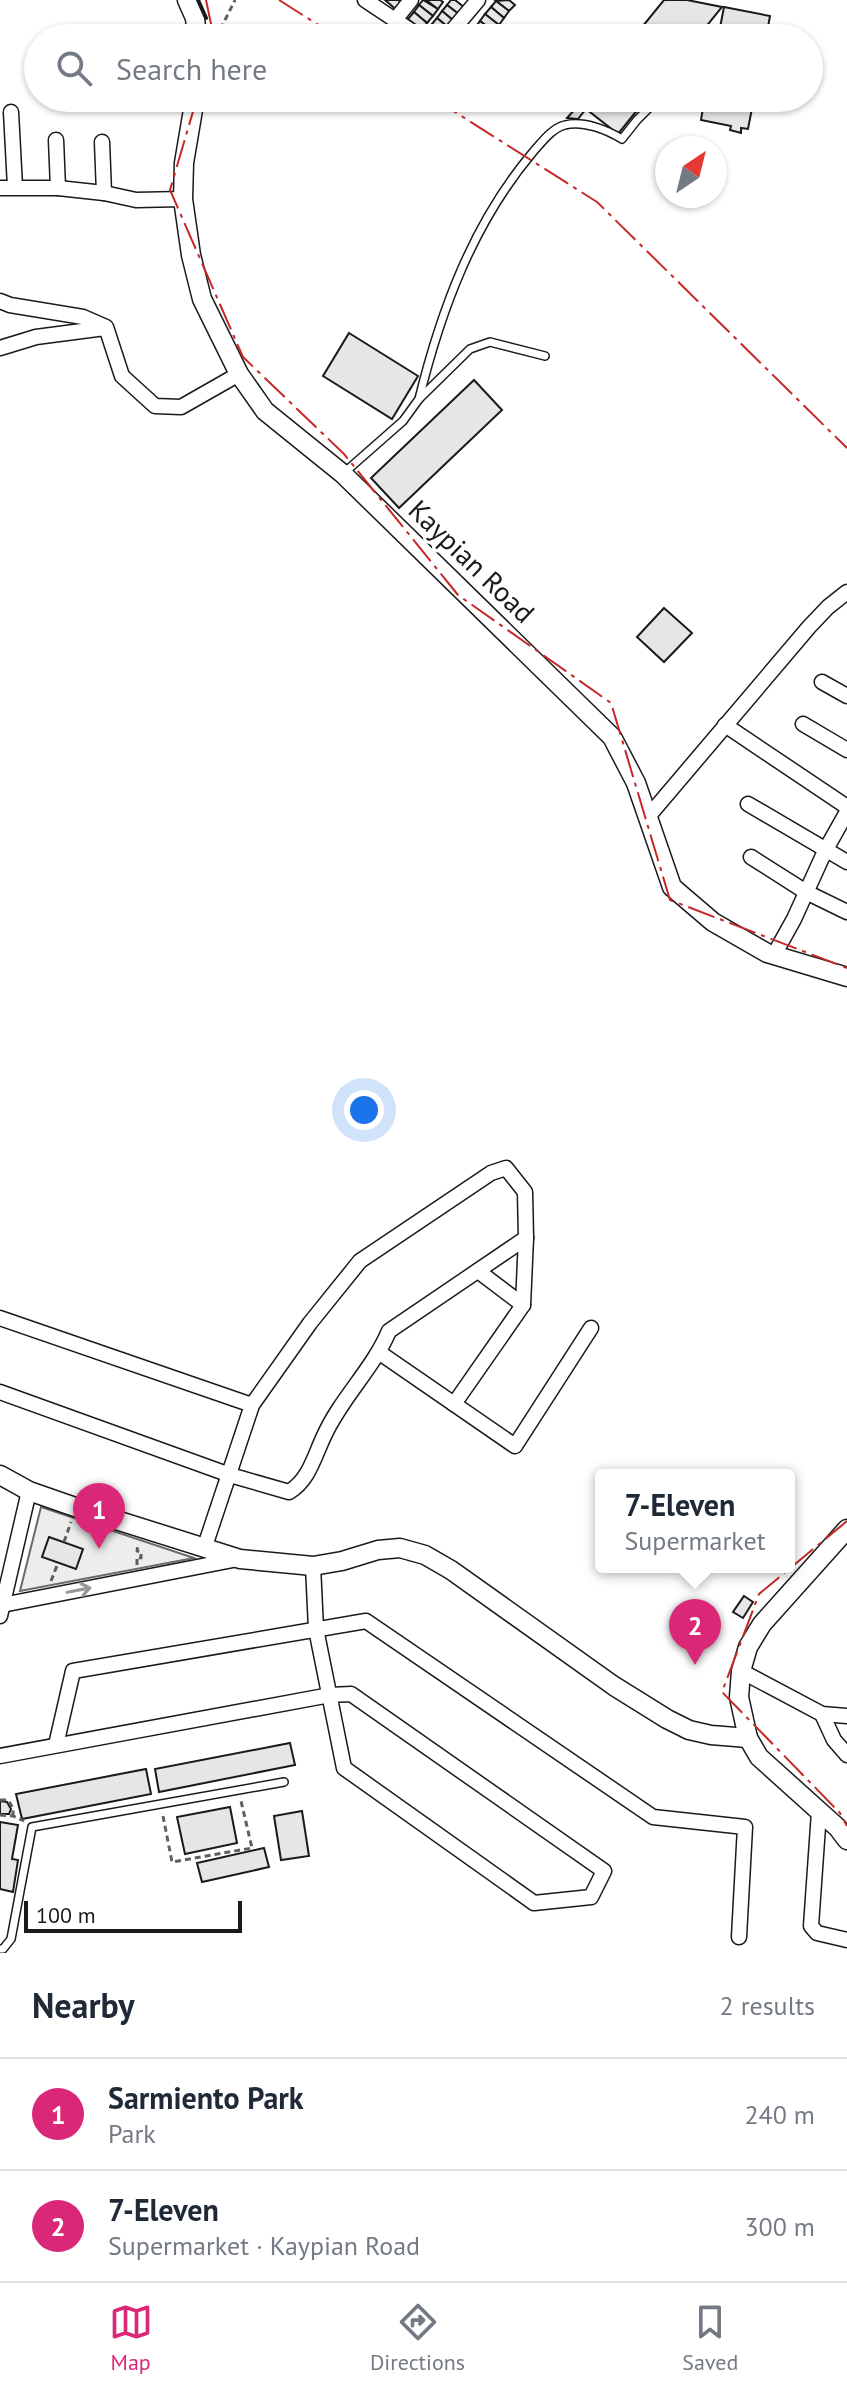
<!DOCTYPE html>
<html lang="en">
<head>
<meta charset="utf-8">
<style>
  body { margin:0; font-family:"PT Sans",sans-serif; background:#f6f6f7; color:#1f2937 }
  .compass { position:absolute; left:655px; top:136px; width:72px; height:72px; border-radius:50%; background:#fff; box-shadow:0 2px 6px #0004; rotate:35deg }
  .scale { position:absolute; left:24px; bottom:20px; width:218px; box-sizing:border-box; padding-left:8px; border:4px solid #1a1a1a; border-top:0; font-size:22px; line-height:28px; white-space:nowrap; color:#1a1a1a; -webkit-text-stroke:6px #fff; paint-order:stroke }
  .you { position:absolute; left:364px; top:1110px; width:28px; height:28px; margin:-20px; border:6px solid #fff; border-radius:50%; background:#1a73e8; box-shadow:0 0 0 12px #1a73e833 }
  .badge { display:grid; place-items:center; width:52px; height:52px; border-radius:50%; background:#db2777; color:#fff; font-size:26px; font-weight:700 }
  .pin { position:absolute; translate:-50% -66px; filter:drop-shadow(0 2px 4px #0008) }
  .pin::after { content:''; position:absolute; top:42px; width:28px; height:24px; background:inherit; clip-path:polygon(0 0,100% 0,50% 100%) }
  .popup { position:absolute; left:595px; top:1469px; width:200px; height:104px; box-sizing:border-box; display:grid; place-content:center; border-radius:8px; background:#fff; filter:drop-shadow(0 2px 6px #0005); font-size:26px; white-space:nowrap; color:#747a83 }
  .popup b { font-size:30px; color:#1f2937 }
  .popup::after { content:''; position:absolute; left:50%; top:100%; margin-left:-16px; border:16px solid transparent; border-top-color:#fff }
  .list { margin:0; padding:0; list-style:none }
  h2 { display:flex; justify-content:space-between; align-items:center; height:104px; margin:0; padding:0 32px; font-size:34px }
  h2 small { font-size:26px; font-weight:400; color:#747a83 }
  .list li { display:grid; grid-template-columns:52px 1fr auto; gap:24px; align-items:center; box-sizing:border-box; height:112px; padding:0 32px; border-top:2px solid #e0e1e3 }
  .list b { display:block; font-size:30px; white-space:nowrap }
  .list p { margin:0; font-size:26px; white-space:nowrap; color:#747a83 }
  .list em { font-size:26px; font-style:normal; color:#747a83 }
  .icon { flex:none; width:44px; height:44px; fill:none; stroke:currentColor; stroke-width:2; stroke-linecap:round; stroke-linejoin:round }
  .map { position:relative; flex:none; width:847px; height:1953px; overflow:hidden }
  .search { position:absolute; background:#fff; box-shadow:0 2px 6px #0004; left:24px; right:24px; top:24px; height:88px; display:flex; align-items:center; gap:20px; box-sizing:border-box; padding:0 28px; border-radius:44px; color:#747a83; font-size:30px }
  .sheet { height:328px; background:#fff }
  nav { display:flex; justify-content:space-around; align-items:center; box-sizing:border-box; height:112px; border-top:2px solid #e0e1e3; background:#fff; font-size:22px; color:#747a83 }
  nav a { display:grid; justify-items:center; gap:4px }
  nav .on { color:#db2777 }
  .map>svg:first-child { display:block }
</style>
</head>
<body>
<div class="map">
<svg width="847" height="1953" viewBox="0 0 847 1953">
  <rect width="100%" height="100%" fill="#fff"/>
  <polygon fill="#ededed" stroke="#6a6a6a" stroke-width="2" points="41,1507 194,1558 20,1591"/>
  <g fill="#e6e6e6" stroke="#1a1a1a" stroke-width="2">
    <polygon points="385,0 398,0 405,5 399,12"/>
    <polygon points="423,0 438,9 433,16 419,5"/>
    <polygon points="426,0 440,0 443,2 438,9"/>
    <polygon points="451,0 455,0 465,8 460,15 447,5"/>
    <polygon points="509,0 515,5 509,11 496,1"/>
    <polygon points="664,0 687,0 722,7 697,38 633,38"/>
    <polygon points="496,1 509,11 504,18 491,7"/>
    <polygon points="419,5 433,16 427,23 414,12"/>
    <polygon points="447,5 460,15 454,21 442,11"/>
    <polygon points="491,7 504,18 499,25 485,14"/>
    <polygon points="724,7 770,16 766,38 718,38"/>
    <polygon points="442,11 454,21 449,28 437,18"/>
    <polygon points="414,12 427,23 422,30 408,19"/>
    <polygon points="485,14 499,25 493,31 480,21"/>
    <polygon points="437,18 449,28 444,35 431,25"/>
    <polygon points="480,21 493,31 488,38 475,28"/>
    <polygon points="475,28 487,38 474,38 469,34"/>
    <polygon points="585,98 647,98 618,134 586,109 578,119 567,118"/>
    <polygon points="701,98 754,98 748,129 741,128 741,133 730,130 731,126 701,120 704,102 701,101"/>
    <polygon points="349,333 418,376 392,419 323,376"/>
    <polygon points="474,380 502,410 399,508 371,478"/>
    <polygon points="664,608 692,633 664,662 637,637"/>
    <polygon points="49,1537 83,1549 76,1569 42,1557"/>
    <polygon points="744,1596 753,1602 743,1618 733,1612"/>
    <polygon points="290,1743 295,1765 159,1792 155,1769"/>
    <polygon points="146,1769 151,1794 22,1819 16,1794"/>
    <polygon points="0,1801 7,1802 11,1809 9,1814 0,1814"/>
    <polygon points="230,1807 237,1843 185,1854 177,1817"/>
    <polygon points="302,1811 309,1856 281,1860 274,1816"/>
    <polygon points="0,1822 18,1825 12,1859 18,1860 13,1892 0,1889"/>
    <polygon points="264,1848 269,1867 202,1882 197,1863"/>
  </g>
  <g fill="none" stroke-linecap="round" stroke-linejoin="round">
    <g stroke="#1a1a1a" stroke-width="10">
      <g id="lane">
        <path d="M419,399C441,310 473,223 533,152C542,142 552,128 565,125C583,120 607,130 622,139L637,120L659,98"/>
        <polyline points="345,472 403,421 419,399 470,349 490,342 545,356"/>
        <polyline points="0,1949 3,1949 11,1939 32,1827 284,1782"/>
      </g>
    </g>
    <g stroke="#1a1a1a" stroke-width="17">
      <g id="street">
        <polyline points="365,0 422,38"/>
        <polyline points="395,20 411,0"/>
        <polyline points="446,38 478,0"/>
        <polyline points="11,112 15,187"/>
        <polyline points="56,140 58,188"/>
        <polyline points="102,142 104,193"/>
        <polyline points="0,188 58,188 104,193 136,200 183,199"/>
        <polyline points="0,301 10,305 83,317 106,327 122,376 155,406 181,407 239,374"/>
        <polyline points="0,348 36,337 105,328"/>
        <polyline points="822,682 847,696"/>
        <polyline points="803,724 847,750"/>
        <polyline points="725,725 847,807"/>
        <polyline points="748,804 847,862"/>
        <polyline points="647,818 809,627 828,607 847,592"/>
        <polyline points="751,857 806,892 847,912"/>
        <polyline points="774,955 794,919 825,851 847,812"/>
        <polyline points="478,1271 523,1305"/>
        <polyline points="0,1318 252,1405 204,1549"/>
        <polyline points="380,1353 515,1446 591,1328"/>
        <path d="M0,1392L230,1475L289,1492C309,1480 314,1457 324,1436C341,1398 373,1369 389,1331L526,1238"/>
        <polyline points="252,1405 310,1323 360,1261 491,1173 506,1168 525,1192 526,1238 523,1305 454,1404"/>
        <polyline points="2,1605 238,1559"/>
        <polyline points="0,1616 29,1491"/>
        <polyline points="741,1671 822,1714 847,1716"/>
        <polyline points="822,1714 834,1740 847,1755"/>
        <polyline points="56,1745 73,1671 366,1621 653,1817 745,1827 739,1937"/>
        <polyline points="0,1756 330,1695 351,1694 604,1871 591,1897 534,1903 344,1768 316,1629 313,1566"/>
        <polyline points="819,1812 811,1926 817,1933 847,1940"/>
      </g>
    </g>
    <g stroke="#1a1a1a" stroke-width="21">
      <g id="secondary">
        <polyline points="187,0 195,18 197,38"/>
        <polyline points="195,98 184,163 183,199 191,255 202,299 239,374 265,411 343,474 612,737 636,783 672,887 713,922 767,953 847,977"/>
        <polyline points="0,1475 29,1491 75,1507 240,1559 313,1566 342,1561 378,1550 400,1548 425,1555 451,1570 614,1686 667,1719 689,1730 711,1735 748,1738"/>
        <polyline points="847,1529 762,1624 748,1647 741,1671 739,1697 748,1738 759,1757 838,1828 847,1840"/>
      </g>
    </g>
    <g stroke="#5f5f5f" stroke-width="3" stroke-dasharray="6 4" stroke-linecap="butt">
      <polyline points="216,38 235,0"/>
      <polyline points="64,1542 71,1522"/>
      <polyline points="137,1565 137,1557 141,1558 141,1552 137,1551 138,1544"/>
      <polyline points="51,1581 58,1563"/>
      <polyline points="0,1800 8,1800 13,1808 13,1816"/>
      <polyline points="0,1815 13,1816 24,1821"/>
      <polyline points="163,1816 172,1862 252,1848 241,1801"/>
    </g>
    <use href="#lane" stroke="#fff" stroke-width="7"/>
    <use href="#street" stroke="#fff" stroke-width="14"/>
    <use href="#secondary" stroke="#fff" stroke-width="18"/>
    <polyline stroke="#1a1a1a" stroke-width="4" points="198,0 206,18"/>
    <g stroke="#c62828" stroke-width="2" stroke-dasharray="28 6 4 6" stroke-linecap="butt">
      <polyline points="206,0 214,38"/>
      <polyline points="279,0 339,38"/>
      <polyline points="197,98 170,190 243,357 344,454 458,595 611,703 670,900 847,968"/>
      <polyline points="433,98 597,202 847,448"/>
      <polyline points="847,1521 759,1594 722,1692 840,1813 847,1826"/>
    </g>
  </g>
  <defs><path id="oneway-shaft" d="M-6 0H5M1.5-3L5.5 0L1.5 3" fill="none" stroke-width="1.6" stroke-linecap="round" stroke-linejoin="round" transform="scale(2)"/></defs>
  <use stroke="#989898" href="#oneway-shaft" transform="translate(79 1590) rotate(-11)"/>
  <g text-anchor="middle" dominant-baseline="central" stroke-width="6" stroke-linejoin="round" paint-order="stroke">
    <g font-size="28" fill="#1a1a1a" stroke="#fff">
      <text transform="translate(472 561) rotate(44)">Kaypian Road</text>
    </g>
  </g>
</svg>
<svg class="compass" viewBox="-18 -18 36 36"><path d="M0-13l5 13h-10z" fill="#e53935"/><path d="M0 13l5-13h-10z" fill="#747a83"/></svg>
<div class="scale">100 m</div>
<div class="you"></div>
<div class="pin badge" style="left:99px;top:1549px">1</div>
<div class="pin badge" style="left:695px;top:1665px">2</div>
<div class="popup"><b>7-Eleven</b>Supermarket</div>
<div class="search"><svg class="icon" aria-label="search" viewBox="0 0 24 24"><circle cx="10" cy="10" r="6"/><path d="M15 15l6 6"/></svg>Search here</div>
</div>
<section class="sheet">
<h2>Nearby<small>2 results</small></h2>
<ul class="list">
<li><span class="badge">1</span><div><b>Sarmiento Park</b><p>Park</p></div><em>240 m</em></li>
<li><span class="badge">2</span><div><b>7-Eleven</b><p>Supermarket · Kaypian Road</p></div><em>300 m</em></li>
</ul>
</section>
<nav>
<a class="on"><svg class="icon" aria-label="map" viewBox="0 0 24 24"><path d="M3 6l6-2 6 2 6-2v14l-6 2-6-2-6 2zM9 4v14M15 6v14"/></svg>Map</a>
<a><svg class="icon" aria-label="directions" viewBox="0 0 24 24"><path d="M12 3l9 9-9 9-9-9zM9 14v-3h6M13 9l2 2-2 2"/></svg>Directions</a>
<a><svg class="icon" aria-label="saved" viewBox="0 0 24 24"><path d="M7 4h10v16l-5-4-5 4z"/></svg>Saved</a>
</nav>
</body>
</html>
